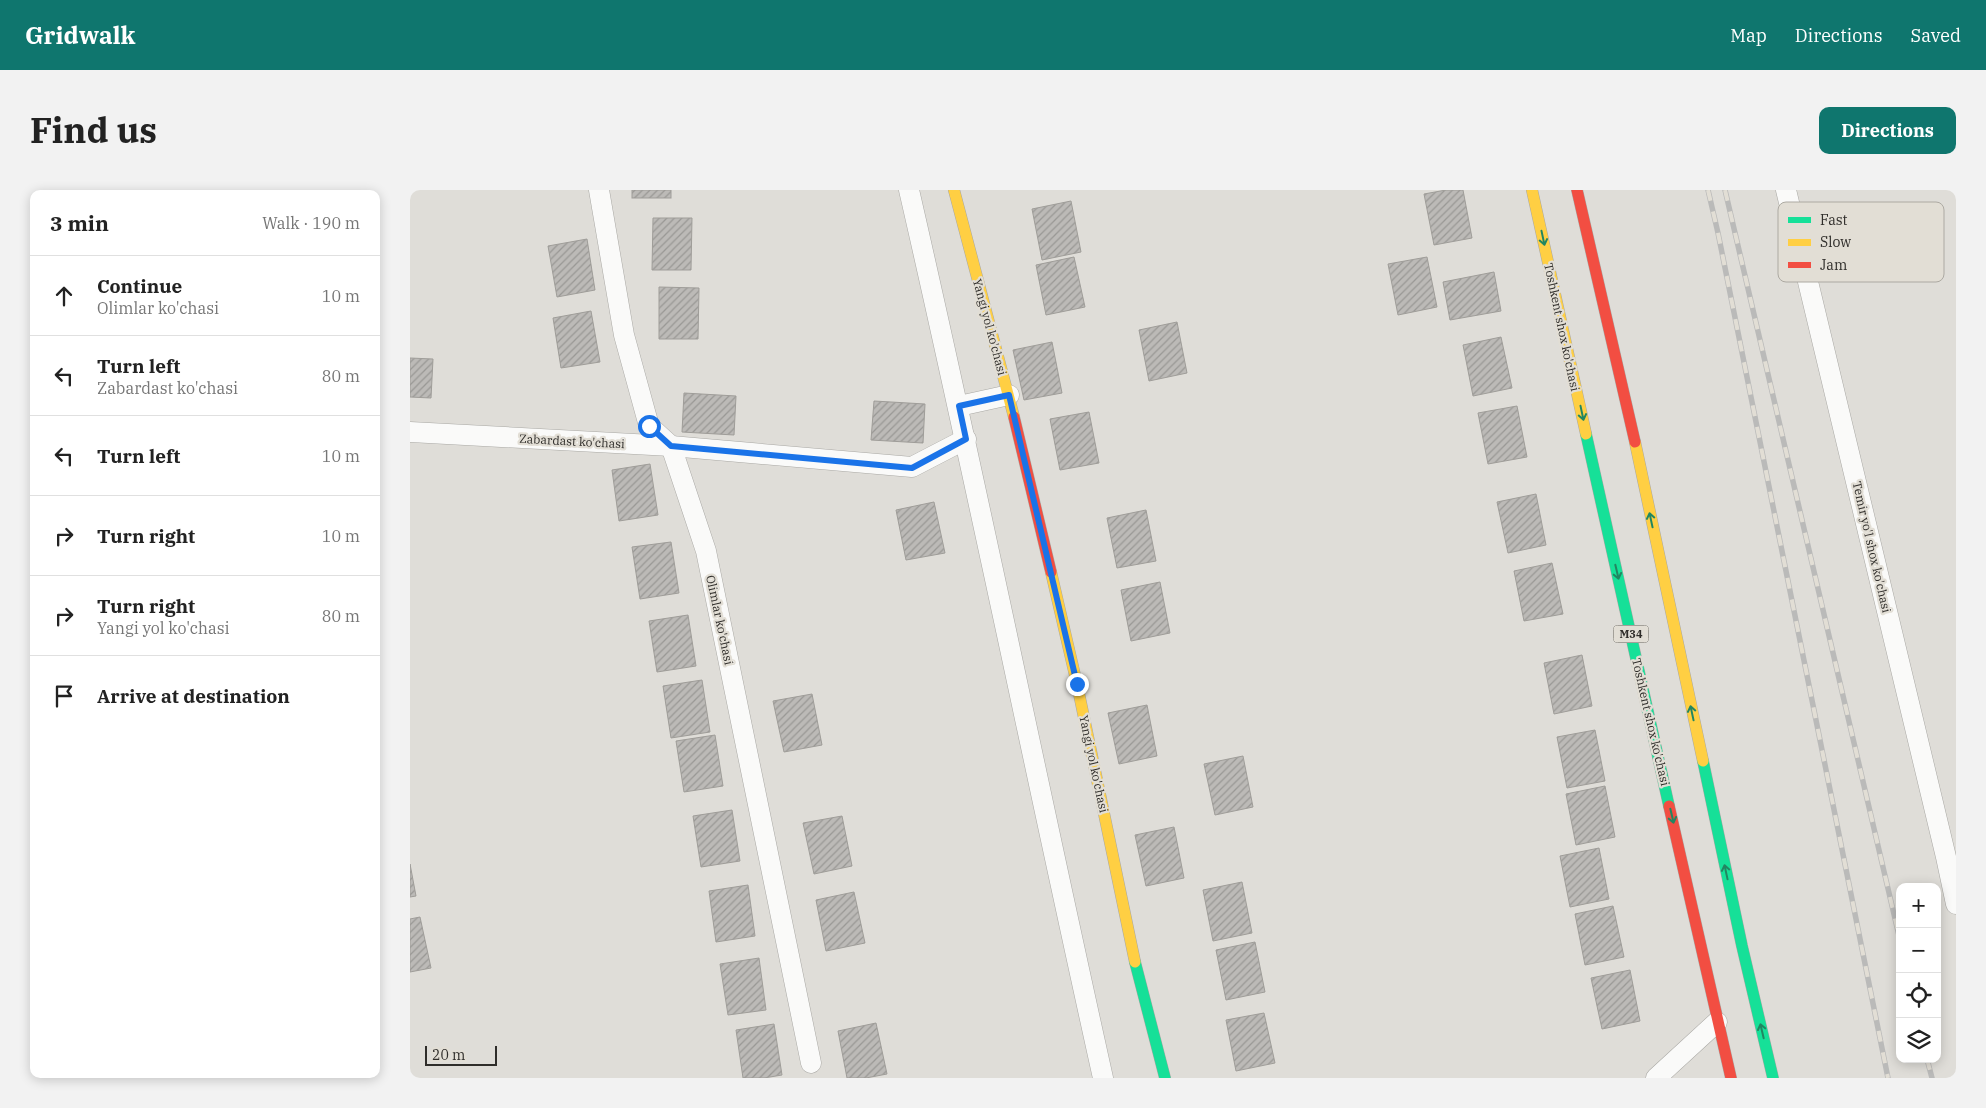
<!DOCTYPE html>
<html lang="en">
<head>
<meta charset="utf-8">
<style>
  body { margin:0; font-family:"IBM Plex Serif",serif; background:#f2f2f2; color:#222 }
  .controls { position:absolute; right:15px; bottom:15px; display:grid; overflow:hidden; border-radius:10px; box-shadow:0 2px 12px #0003 }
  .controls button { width:45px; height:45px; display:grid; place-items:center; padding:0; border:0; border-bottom:1px solid #e0e0e0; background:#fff; color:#222; font:25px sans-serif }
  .scale { position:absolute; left:15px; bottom:12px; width:72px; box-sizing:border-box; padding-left:5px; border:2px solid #2f2d2a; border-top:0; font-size:14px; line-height:18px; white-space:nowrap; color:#2f2d2a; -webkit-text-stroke:4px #e2ded5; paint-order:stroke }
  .stop { position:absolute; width:15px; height:15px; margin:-11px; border:4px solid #1a73e8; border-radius:50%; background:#fff }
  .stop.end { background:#1a73e8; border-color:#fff; box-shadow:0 1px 5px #0008 }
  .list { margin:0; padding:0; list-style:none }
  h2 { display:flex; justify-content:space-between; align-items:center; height:65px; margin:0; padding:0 20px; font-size:21px }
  h2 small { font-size:16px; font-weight:400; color:#767676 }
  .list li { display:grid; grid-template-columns:32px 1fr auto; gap:15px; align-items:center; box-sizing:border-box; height:80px; padding:0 20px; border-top:1px solid #e0e0e0 }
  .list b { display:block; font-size:19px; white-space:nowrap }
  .list p { margin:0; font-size:16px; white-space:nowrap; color:#767676 }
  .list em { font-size:16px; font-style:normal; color:#767676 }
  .icon { flex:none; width:28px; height:28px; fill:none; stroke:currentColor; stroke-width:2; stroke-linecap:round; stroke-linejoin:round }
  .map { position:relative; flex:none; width:1546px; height:888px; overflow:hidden; border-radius:10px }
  header { display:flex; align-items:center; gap:30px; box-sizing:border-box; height:70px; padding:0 25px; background:#0f766e; color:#fff }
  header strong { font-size:24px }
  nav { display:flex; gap:28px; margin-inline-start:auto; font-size:18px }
  .intro { display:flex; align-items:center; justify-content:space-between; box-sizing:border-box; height:120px; padding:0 30px }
  h1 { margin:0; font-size:35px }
  .button { padding:12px 22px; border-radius:10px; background:#0f766e; color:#fff; font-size:18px; font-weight:700 }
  main { display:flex; gap:30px; padding:0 30px }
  aside { flex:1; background:#fff; border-radius:10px; box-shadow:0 2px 12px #0003 }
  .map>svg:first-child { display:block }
</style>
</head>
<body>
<header>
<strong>Gridwalk</strong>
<nav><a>Map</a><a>Directions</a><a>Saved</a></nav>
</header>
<div class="intro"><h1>Find us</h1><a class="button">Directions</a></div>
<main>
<aside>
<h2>3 min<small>Walk · 190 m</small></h2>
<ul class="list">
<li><svg class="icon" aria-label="ahead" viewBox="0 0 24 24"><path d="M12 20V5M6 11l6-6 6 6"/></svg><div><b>Continue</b><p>Olimlar ko'chasi</p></div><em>10 m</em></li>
<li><svg class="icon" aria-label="left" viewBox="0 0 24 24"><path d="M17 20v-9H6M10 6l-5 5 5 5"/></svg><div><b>Turn left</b><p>Zabardast ko'chasi</p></div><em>80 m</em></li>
<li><svg class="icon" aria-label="left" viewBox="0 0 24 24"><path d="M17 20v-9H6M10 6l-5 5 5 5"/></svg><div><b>Turn left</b></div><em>10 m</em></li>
<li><svg class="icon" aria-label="right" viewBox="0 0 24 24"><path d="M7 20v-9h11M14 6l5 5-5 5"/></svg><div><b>Turn right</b></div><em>10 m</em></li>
<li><svg class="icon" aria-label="right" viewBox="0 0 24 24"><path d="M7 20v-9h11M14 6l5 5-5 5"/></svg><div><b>Turn right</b><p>Yangi yol ko'chasi</p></div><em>80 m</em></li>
<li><svg class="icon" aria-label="arrive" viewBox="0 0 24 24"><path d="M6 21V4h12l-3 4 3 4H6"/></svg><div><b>Arrive at destination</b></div></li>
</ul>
</aside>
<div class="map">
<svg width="1546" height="888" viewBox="0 0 1546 888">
  <defs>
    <pattern id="building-hatch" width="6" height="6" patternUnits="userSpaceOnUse" patternTransform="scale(1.25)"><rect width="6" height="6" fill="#bcbab7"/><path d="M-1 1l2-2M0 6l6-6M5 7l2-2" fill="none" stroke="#999895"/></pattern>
  </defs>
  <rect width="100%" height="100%" fill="#dfddd8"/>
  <g fill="url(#building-hatch)" stroke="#9f9d99">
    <rect x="222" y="0" width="39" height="8"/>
    <polygon points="1036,0 1053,0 1062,48 1024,55 1014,4"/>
    <polygon points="661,11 671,62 632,70 622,19"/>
    <polygon points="243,28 282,28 281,80 242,80"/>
    <polygon points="177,49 185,100 147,107 138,56"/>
    <polygon points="664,67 675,117 636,125 626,75"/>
    <polygon points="1017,67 1027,117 988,125 978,74"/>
    <polygon points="1084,82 1091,121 1040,130 1033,92"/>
    <polygon points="249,97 289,98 288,149 249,149"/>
    <polygon points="181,121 190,172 151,178 143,128"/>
    <polygon points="767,132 777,183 739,191 729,140"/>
    <polygon points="1091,147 1102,198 1063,206 1053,155"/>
    <polygon points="642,152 652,203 614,210 603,160"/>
    <polygon points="0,168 23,169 21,208 0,207"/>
    <polygon points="274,203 326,206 324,245 272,242"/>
    <polygon points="464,211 515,214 513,253 461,250"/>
    <polygon points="1107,216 1117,267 1078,274 1068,223"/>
    <polygon points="679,222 689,273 650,280 640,229"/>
    <polygon points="240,274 248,325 209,331 202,280"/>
    <polygon points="1126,304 1136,355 1098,363 1087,312"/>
    <polygon points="524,312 535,363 496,370 486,320"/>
    <polygon points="736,320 746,371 707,378 697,328"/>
    <polygon points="261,352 269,403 230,409 222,357"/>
    <polygon points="1142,373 1153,424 1114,431 1104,381"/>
    <polygon points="750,392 760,443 721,451 711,400"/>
    <polygon points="278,425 286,476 247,482 239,431"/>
    <polygon points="1172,465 1182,516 1144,524 1134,473"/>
    <polygon points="292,490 300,542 261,548 253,496"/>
    <polygon points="402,504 412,555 374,562 363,511"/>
    <polygon points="737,515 747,566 709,574 698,523"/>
    <polygon points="1185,540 1195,591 1157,598 1147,547"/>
    <polygon points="305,545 313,596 274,602 266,551"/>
    <polygon points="833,566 843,617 805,625 794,574"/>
    <polygon points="1195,596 1205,647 1166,655 1156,604"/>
    <polygon points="322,620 330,671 291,677 283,626"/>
    <polygon points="432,626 442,676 404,684 393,633"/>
    <polygon points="764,637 774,688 736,696 725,645"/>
    <polygon points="1189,658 1199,709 1160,717 1150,666"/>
    <polygon points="0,674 6,706 0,707"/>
    <polygon points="832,692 842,743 803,751 793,700"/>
    <polygon points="338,695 345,746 306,752 299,701"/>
    <polygon points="444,702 455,753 416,761 406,710"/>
    <polygon points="1203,716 1214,767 1175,775 1165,724"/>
    <polygon points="10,727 21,778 0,782 0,729"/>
    <polygon points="845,752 855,802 816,810 806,760"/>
    <polygon points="349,768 356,820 318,825 310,774"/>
    <polygon points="1220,780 1230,831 1192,839 1181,788"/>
    <polygon points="854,823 865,873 826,881 816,830"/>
    <polygon points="466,833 477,884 456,888 437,888 428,841"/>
    <polygon points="364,834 372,885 354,888 333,888 326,840"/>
  </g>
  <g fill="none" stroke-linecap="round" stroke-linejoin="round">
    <g stroke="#a9a8a4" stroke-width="21">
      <g id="street">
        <polyline points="189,0 214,145 239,236 261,256 296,361 401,873"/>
        <path d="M499,0C567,295 627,592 693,888"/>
        <polyline points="1376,0 1536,667 1546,714"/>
        <polyline points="549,216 599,205"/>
        <polyline points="0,242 261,256 502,277 556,249"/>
        <polyline points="1246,888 1307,832"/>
      </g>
    </g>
    <g stroke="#a9a8a4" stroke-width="12">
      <g id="fast">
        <polyline points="1176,244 1259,616"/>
        <polyline points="1293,571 1332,756 1363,888"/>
        <polyline points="725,772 755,888"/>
      </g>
    </g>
    <g stroke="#a9a8a4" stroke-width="12">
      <g id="slow">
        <polyline points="544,0 604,227"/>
        <polyline points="1122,0 1176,244"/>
        <polyline points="1225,252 1293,571"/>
        <polyline points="641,382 667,494 725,772"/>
      </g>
    </g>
    <g stroke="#a9a8a4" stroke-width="12">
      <g id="jam">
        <polyline points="1167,0 1225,252"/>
        <polyline points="604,227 641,382"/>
        <polyline points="1259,616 1321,888"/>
      </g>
    </g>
    <use href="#street" stroke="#fafaf9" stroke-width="20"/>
    <use href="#fast" stroke="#16e098" stroke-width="11"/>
    <use href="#slow" stroke="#ffcf43" stroke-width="11"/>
    <use href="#jam" stroke="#f24e42" stroke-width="11"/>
    <g stroke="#babab9" stroke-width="5.5">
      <g id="rail">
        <polyline points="1298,0 1308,43 1478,888"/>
        <polyline points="1315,0 1490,750"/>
        <polyline points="1517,869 1522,888"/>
      </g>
    </g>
    <use href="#rail" stroke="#e2ded5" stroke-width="4" stroke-dasharray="11" stroke-linecap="butt"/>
  </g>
  <defs><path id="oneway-shaft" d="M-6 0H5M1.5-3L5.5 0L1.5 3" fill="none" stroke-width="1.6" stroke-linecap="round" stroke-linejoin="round" transform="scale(1.25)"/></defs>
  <g stroke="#228661">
    <use href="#oneway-shaft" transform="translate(1133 48) rotate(78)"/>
    <use href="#oneway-shaft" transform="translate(1172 223) rotate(78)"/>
    <use href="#oneway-shaft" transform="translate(1241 330) rotate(-102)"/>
    <use href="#oneway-shaft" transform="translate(1207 382) rotate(77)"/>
    <use href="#oneway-shaft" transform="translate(1282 523) rotate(-102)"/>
    <use href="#oneway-shaft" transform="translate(1262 626) rotate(77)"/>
    <use href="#oneway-shaft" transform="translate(1316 682) rotate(-102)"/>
    <use href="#oneway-shaft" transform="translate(1352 841) rotate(-103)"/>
  </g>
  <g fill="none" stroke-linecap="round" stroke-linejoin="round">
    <polyline stroke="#1a73e8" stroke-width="6" points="239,236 261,256 502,278 556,249 549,216 599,205 667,494"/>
  </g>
  <g text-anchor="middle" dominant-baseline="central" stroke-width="4.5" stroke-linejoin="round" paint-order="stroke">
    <rect fill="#e2ded5" stroke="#65625d" stroke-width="1" x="1203.5" y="435.5" width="35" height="17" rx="4"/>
    <g font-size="11" font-weight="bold" fill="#2f2d2a">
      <text x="1221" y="444">M34</text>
    </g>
    <g font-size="12" fill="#2f2d2a" stroke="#e2ded5">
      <text transform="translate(580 137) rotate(75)">Yangi yol ko'chasi</text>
      <text transform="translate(1152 137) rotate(78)">Toshkent shox ko'chasi</text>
      <text transform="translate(162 251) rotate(3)">Zabardast ko'chasi</text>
      <text transform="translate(1462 357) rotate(77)">Temir yo'l shox ko'chasi</text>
      <text transform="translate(310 430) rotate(78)">Olimlar ko'chasi</text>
      <text transform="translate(1241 532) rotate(77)">Toshkent shox ko'chasi</text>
      <text transform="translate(684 574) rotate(78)">Yangi yol ko'chasi</text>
    </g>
  </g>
  <rect x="1368" y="12" width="166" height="80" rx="8" fill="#e2ded5" stroke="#aca9a2" stroke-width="1"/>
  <rect x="1378" y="27" width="23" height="6" fill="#16e098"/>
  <rect x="1378" y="49" width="23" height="7" fill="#ffcf43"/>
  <rect x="1378" y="72" width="23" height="6" fill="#f24e42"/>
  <g font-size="14" fill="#2f2d2a">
    <text x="1410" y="35">Fast</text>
    <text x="1410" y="57">Slow</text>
    <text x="1410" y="80">Jam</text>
  </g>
</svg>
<div class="controls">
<button>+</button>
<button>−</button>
<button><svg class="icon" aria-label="locate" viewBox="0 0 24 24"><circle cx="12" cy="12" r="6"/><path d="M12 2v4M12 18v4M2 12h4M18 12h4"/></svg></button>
<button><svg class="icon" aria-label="layers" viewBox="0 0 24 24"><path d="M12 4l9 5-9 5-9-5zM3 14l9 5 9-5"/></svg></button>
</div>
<div class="scale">20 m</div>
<div class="stop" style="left:239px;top:236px"></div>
<div class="stop end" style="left:667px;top:494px"></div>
</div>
</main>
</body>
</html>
